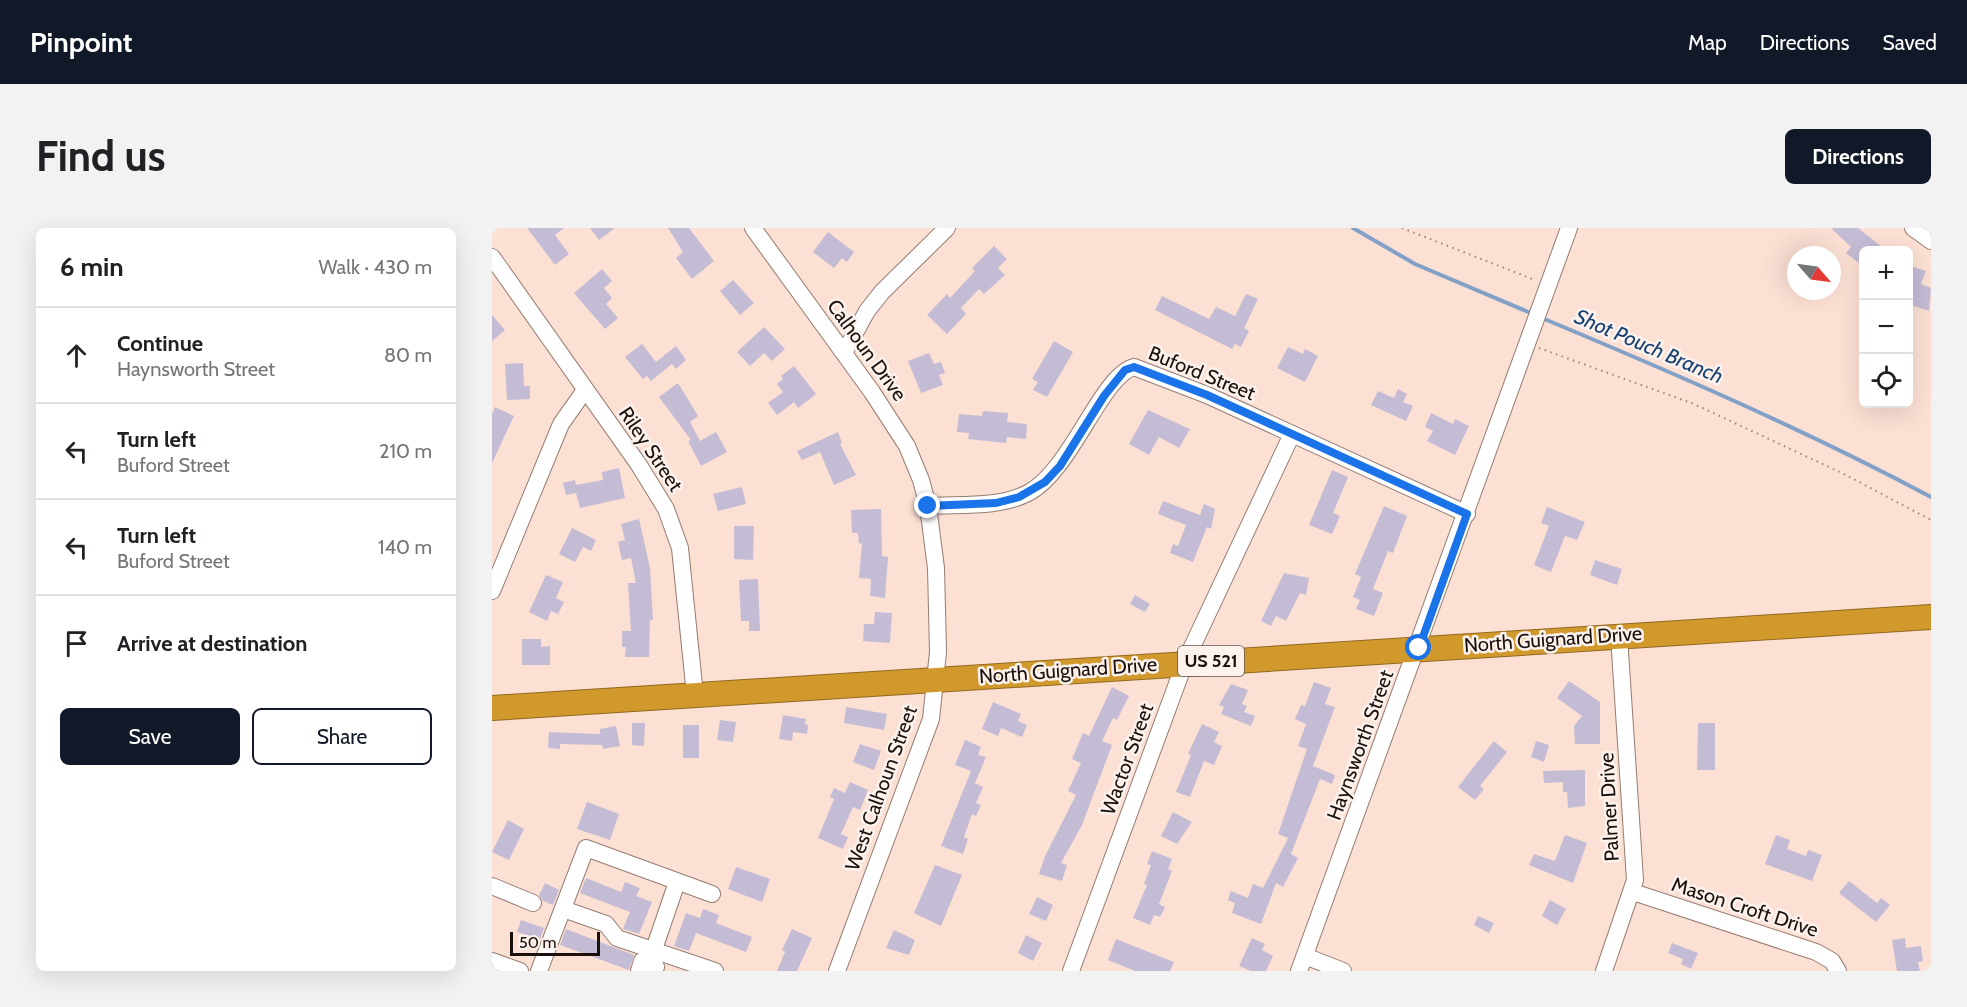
<!DOCTYPE html>
<html lang="en">
<head>
<meta charset="utf-8">
<style>
  body { margin:0; font-family:Cabin,sans-serif; background:#f2f2f2; color:#202124 }
  .controls { position:absolute; right:18px; top:18px; display:grid; overflow:hidden; border-radius:9px; box-shadow:0 6px 24px #0002 }
  .controls button { width:54px; height:54px; display:grid; place-items:center; padding:0; border:0; border-bottom:2px solid #e0e0e0; background:#fff; color:#202124; font:30px sans-serif }
  .compass { position:absolute; left:1295px; top:18px; width:54px; height:54px; border-radius:50%; background:#fff; box-shadow:0 6px 24px #0002; rotate:118deg }
  .scale { position:absolute; left:18px; bottom:15px; width:90px; box-sizing:border-box; padding-left:6px; border:3px solid #1a110d; border-top:0; font-size:16px; line-height:21px; white-space:nowrap; color:#1a110d; -webkit-text-stroke:4px #fdf2ed; paint-order:stroke }
  .stop { position:absolute; width:18px; height:18px; margin:-14px; border:4px solid #1a73e8; border-radius:50%; background:#fff }
  .stop.end { background:#1a73e8; border-color:#fff; box-shadow:0 2px 6px #0008 }
  .list { margin:0; padding:0; list-style:none }
  h2 { display:flex; justify-content:space-between; align-items:center; height:78px; margin:0; padding:0 24px; font-size:26px }
  h2 small { font-size:20px; font-weight:400; color:#757577 }
  .list li { display:grid; grid-template-columns:39px 1fr auto; gap:18px; align-items:center; box-sizing:border-box; height:96px; padding:0 24px; border-top:2px solid #e0e0e0 }
  .list b { display:block; font-size:22px; white-space:nowrap }
  .list p { margin:0; font-size:20px; white-space:nowrap; color:#757577 }
  .list em { font-size:20px; font-style:normal; color:#757577 }
  .actions { display:flex; gap:12px; padding:18px 24px }
  .actions a { flex:1; padding:14px 0; border:2px solid #111827; border-radius:9px; text-align:center; font-size:21px; color:#111827 }
  .actions .main { background:#111827; color:#fff }
  .icon { flex:none; width:33px; height:33px; fill:none; stroke:currentColor; stroke-width:2; stroke-linecap:round; stroke-linejoin:round }
  .map { position:relative; flex:none; width:1439px; height:743px; overflow:hidden; border-radius:9px }
  header { display:flex; align-items:center; gap:36px; box-sizing:border-box; height:84px; padding:0 30px; background:#111827; color:#fff }
  header strong { font-size:28px }
  nav { display:flex; gap:33px; margin-inline-start:auto; font-size:21px }
  .intro { display:flex; align-items:center; justify-content:space-between; box-sizing:border-box; height:144px; padding:0 36px }
  h1 { margin:0; font-size:42px }
  .button { padding:15px 27px; border-radius:9px; background:#111827; color:#fff; font-size:21px; font-weight:700 }
  main { display:flex; gap:36px; padding:0 36px }
  aside { flex:1; background:#fff; border-radius:9px; box-shadow:0 6px 24px #0002 }
  .map>svg:first-child { display:block }
</style>
</head>
<body>
<header>
<strong>Pinpoint</strong>
<nav><a>Map</a><a>Directions</a><a>Saved</a></nav>
</header>
<div class="intro"><h1>Find us</h1><a class="button">Directions</a></div>
<main>
<aside>
<h2>6 min<small>Walk · 430 m</small></h2>
<ul class="list">
<li><svg class="icon" aria-label="ahead" viewBox="0 0 24 24"><path d="M12 20V5M6 11l6-6 6 6"/></svg><div><b>Continue</b><p>Haynsworth Street</p></div><em>80 m</em></li>
<li><svg class="icon" aria-label="left" viewBox="0 0 24 24"><path d="M17 20v-9H6M10 6l-5 5 5 5"/></svg><div><b>Turn left</b><p>Buford Street</p></div><em>210 m</em></li>
<li><svg class="icon" aria-label="left" viewBox="0 0 24 24"><path d="M17 20v-9H6M10 6l-5 5 5 5"/></svg><div><b>Turn left</b><p>Buford Street</p></div><em>140 m</em></li>
<li><svg class="icon" aria-label="arrive" viewBox="0 0 24 24"><path d="M6 21V4h12l-3 4 3 4H6"/></svg><div><b>Arrive at destination</b></div></li>
</ul>
<div class="actions"><a class="main">Save</a><a>Share</a></div>
</aside>
<div class="map">
<svg width="1439" height="743" viewBox="0 0 1439 743">
  <rect width="100%" height="100%" fill="#fce0d4"/>
  <g fill="none" stroke-linecap="round" stroke-linejoin="round">
    <g stroke="#83a1c7" stroke-width="4">
      <polyline points="861,0 923,36 1041,86"/>
      <path d="M1050,90C1184,146 1311,201 1439,269"/>
    </g>
  </g>
  <g fill="#c4bcd5">
    <polygon points="35,0 72,0 63,7 77,26 63,37"/>
    <polygon points="98,0 123,0 107,12"/>
    <polygon points="176,0 197,0 222,33 200,51 184,30 191,24"/>
    <polygon points="1339,0 1366,0 1394,22 1371,22 1371,38 1354,25 1359,19"/>
    <polygon points="336,4 362,24 355,34 350,30 342,40 321,24"/>
    <polygon points="502,18 515,31 506,40 513,47 492,66 487,61 469,80 474,86 455,106 435,87 455,66 458,70 483,43 480,40"/>
    <polygon points="1416,37 1434,43 1429,56 1439,60 1437,83 1416,76"/>
    <polygon points="110,41 120,53 112,60 120,70 114,76 126,90 113,101 82,65"/>
    <polygon points="241,52 262,75 248,87 228,63"/>
    <polygon points="754,66 766,71 752,100 757,103 749,119 743,116 740,121 663,82 670,68 717,91 724,79 743,88"/>
    <polygon points="0,87 13,102 0,113"/>
    <polygon points="272,99 293,121 280,133 272,125 258,138 245,124"/>
    <polygon points="562,113 581,124 555,169 541,162 546,154 540,151"/>
    <polygon points="150,116 164,134 184,118 194,132 184,141 180,136 159,153 155,148 151,151 133,129"/>
    <polygon points="796,119 811,126 813,121 826,128 813,154 785,140"/>
    <polygon points="437,125 442,136 449,134 453,145 447,147 451,157 429,165 416,133"/>
    <polygon points="31,135 32,158 38,158 38,171 15,172 13,136"/>
    <polygon points="302,138 324,166 306,180 302,174 285,187 276,175 291,164 285,156 291,151 289,148"/>
    <polygon points="186,155 206,188 198,194 208,213 224,204 235,224 209,238 196,213 199,212 167,169"/>
    <polygon points="906,161 915,166 911,174 921,178 914,193 879,177 886,163 902,170"/>
    <polygon points="3,179 22,188 0,235 0,186"/>
    <polygon points="656,182 698,201 687,220 667,209 657,227 637,216"/>
    <polygon points="491,183 516,185 515,194 535,196 534,211 515,209 514,215 476,211 477,205 465,204 467,186 490,188"/>
    <polygon points="939,185 961,196 963,191 977,198 963,227 935,213 941,203 933,199"/>
    <polygon points="346,204 350,215 348,216 364,247 342,257 328,224 310,232 305,223"/>
    <polygon points="127,240 133,270 88,280 84,265 74,267 71,255 83,252 84,257 111,252 110,244"/>
    <polygon points="840,242 856,249 841,285 848,288 840,306 817,297"/>
    <polygon points="250,259 254,276 226,283 221,266"/>
    <polygon points="671,273 708,287 712,276 723,281 719,301 715,299 701,334 678,325 681,316 686,318 694,297 666,286"/>
    <polygon points="892,278 915,288 901,325 896,323 881,361 891,365 882,388 864,381 868,372 861,369 869,349 863,346"/>
    <polygon points="1055,279 1093,294 1085,312 1073,308 1059,344 1042,337 1057,298 1049,295"/>
    <polygon points="389,281 390,328 396,329 393,370 378,368 379,351 367,350 370,315 367,316 366,305 360,305 359,282"/>
    <polygon points="147,291 158,340 161,392 158,392 157,429 133,429 134,419 130,419 130,403 139,403 136,355 144,355 139,330 130,332 126,314 133,312 129,296"/>
    <polygon points="242,298 262,298 261,332 242,331"/>
    <polygon points="80,300 104,312 99,323 91,319 83,334 67,326"/>
    <polygon points="1103,332 1130,341 1125,357 1098,347"/>
    <polygon points="792,345 817,350 814,367 808,365 794,393 784,388 779,398 769,393"/>
    <polygon points="54,347 71,354 64,370 72,374 66,386 59,383 55,393 37,384"/>
    <polygon points="266,351 268,403 257,403 257,393 249,393 247,352"/>
    <polygon points="643,367 658,376 653,384 638,376"/>
    <polygon points="383,384 400,385 398,415 371,413 372,396 382,396"/>
    <polygon points="30,411 49,411 49,419 58,418 58,437 30,437"/>
    <polygon points="1077,453 1108,474 1108,516 1083,516 1082,498 1090,488 1065,470"/>
    <polygon points="822,454 839,460 833,476 843,479 821,538 843,547 840,556 828,551 799,626 806,630 791,659 784,655 769,696 740,685 743,675 736,672 739,663 756,670 761,656 771,660 796,610 786,606 815,521 806,518 814,496 803,491 809,477 813,478"/>
    <polygon points="739,456 756,462 750,476 755,478 752,484 763,488 759,498 729,486 732,479 727,477"/>
    <polygon points="620,459 637,468 625,492 621,490 610,513 620,517 590,597 569,635 575,637 570,653 547,646 553,628 584,567 576,563 589,535 580,531 591,505 597,508"/>
    <polygon points="501,474 529,486 526,493 535,497 530,509 509,500 506,508 490,501"/>
    <polygon points="354,479 395,486 392,502 352,495"/>
    <polygon points="291,487 314,491 313,496 316,497 315,506 301,504 300,513 287,511"/>
    <polygon points="228,492 244,494 241,514 225,512"/>
    <polygon points="140,495 153,495 152,518 140,517"/>
    <polygon points="1206,495 1223,495 1223,542 1205,542"/>
    <polygon points="710,496 727,504 722,514 730,518 722,537 712,533 698,569 684,564 699,527 696,526"/>
    <rect x="191" y="497" width="16" height="33"/>
    <polygon points="124,498 128,518 111,521 110,517 68,516 68,521 56,520 57,504 108,506 108,501"/>
    <polygon points="473,512 489,519 486,527 494,529 483,555 491,559 484,575 489,577 484,588 480,586 472,609 476,611 471,626 449,618 479,543 463,537"/>
    <polygon points="1002,513 1015,524 988,558 992,561 983,572 966,559"/>
    <polygon points="1044,513 1057,517 1052,534 1039,529"/>
    <polygon points="368,516 389,523 382,542 361,534"/>
    <polygon points="1093,542 1093,578 1076,580 1075,564 1071,564 1071,554 1052,555 1051,543"/>
    <polygon points="358,554 376,562 368,582 361,579 349,606 356,609 351,621 326,610 342,571 338,569 342,560 353,565"/>
    <polygon points="95,574 127,586 118,612 85,601"/>
    <polygon points="681,584 700,594 685,616 669,608"/>
    <polygon points="16,592 32,601 17,632 0,624"/>
    <polygon points="1073,607 1095,615 1081,655 1037,637 1042,626 1063,633"/>
    <polygon points="1284,607 1298,612 1295,621 1314,628 1316,622 1330,627 1320,653 1273,636"/>
    <polygon points="660,623 680,631 676,641 680,643 667,676 673,679 668,689 662,687 658,697 641,690 655,657 652,656 659,637 655,636"/>
    <polygon points="443,637 470,647 449,698 422,685"/>
    <polygon points="244,639 278,651 270,674 236,661"/>
    <polygon points="94,650 129,664 133,654 148,660 144,668 160,674 147,706 131,701 138,684 88,665"/>
    <polygon points="1357,653 1385,675 1389,670 1398,677 1384,694 1347,665"/>
    <polygon points="53,655 67,662 61,677 51,673 47,667"/>
    <polygon points="545,669 561,677 554,693 537,686"/>
    <polygon points="1058,672 1074,681 1065,697 1050,688"/>
    <polygon points="211,681 227,687 224,695 260,709 254,724 204,705 197,723 182,718 194,685 208,690"/>
    <polygon points="986,688 1002,695 997,705 982,697"/>
    <polygon points="29,692 52,700 48,711 25,704"/>
    <polygon points="74,701 142,727 137,742 68,717"/>
    <polygon points="300,701 320,710 305,743 285,743 293,724 290,722"/>
    <polygon points="402,702 423,712 417,727 394,720"/>
    <polygon points="534,707 550,715 541,733 526,725"/>
    <polygon points="760,710 773,716 770,722 781,728 774,743 759,743 747,738"/>
    <polygon points="1413,710 1414,720 1429,718 1431,733 1426,734 1428,743 1405,743 1400,712"/>
    <polygon points="624,711 682,734 678,743 643,743 616,732"/>
    <polygon points="1180,715 1206,725 1199,741 1189,736 1191,731 1176,725"/>
  </g>
  <g fill="none" stroke-linecap="round" stroke-linejoin="round">
    <g stroke="#957c71" stroke-width="18">
      <g id="minor">
        <polyline points="261,0 380,164 415,218 429,252 436,278 444,340 446,424 439,491 345,743"/>
        <polyline points="1421,0 1439,13"/>
        <polyline points="0,29 147,237 174,281 188,320 203,467"/>
        <polyline points="352,125 375,83 390,64 455,0"/>
        <path d="M436,278C469,276 507,280 536,265C579,243 609,148 642,139L715,167L975,286"/>
        <polyline points="0,363 69,196 93,162"/>
        <polyline points="0,658 41,675"/>
        <polyline points="1141,664 1324,724 1340,733 1346,743"/>
        <polyline points="71,681 114,696 125,710 223,743"/>
        <polyline points="813,728 851,743"/>
        <polyline points="0,733 28,743"/>
        <polyline points="47,743 94,620 220,666"/>
        <polyline points="147,743 150,733 159,730"/>
        <polyline points="162,743 164,739 159,730 185,654"/>
        <polyline points="579,743 693,434 800,206"/>
        <polyline points="807,743 1077,0"/>
        <polyline points="1112,743 1143,652 1127,408"/>
      </g>
    </g>
    <g stroke="#916921" stroke-width="26">
      <polyline id="highway" points="0,480 1439,389"/>
    </g>
    <g stroke="#99867d" stroke-width="2" stroke-dasharray="1.5 4.5" stroke-linecap="butt">
      <polyline points="910,0 1043,52"/>
      <polyline points="1047,120 1202,176 1352,246 1439,292"/>
    </g>
    <use href="#minor" stroke="#fff" stroke-width="16"/>
    <use href="#highway" stroke="#d1982c" stroke-width="24"/>
  </g>
  <g fill="none" stroke-linecap="round" stroke-linejoin="round">
    <polyline stroke="#1a73e8" stroke-width="8" points="436,278 504,275 527,269 553,254 568,238 612,168 633,142 642,139 715,167 975,286 927,420"/>
  </g>
  <g text-anchor="middle" dominant-baseline="central" stroke-width="5" stroke-linejoin="round" paint-order="stroke">
    <rect fill="#fdf2ed" stroke="#5e5450" stroke-width="1.5" x="686" y="418" width="66" height="30" rx="4.5"/>
    <g font-size="18" font-weight="bold" fill="#1a110d">
      <text x="719" y="433">US 521</text>
    </g>
    <g font-size="20" fill="#1a110d" stroke="#fdf2ed">
      <text transform="translate(375 122) rotate(54)">Calhoun Drive</text>
      <text transform="translate(710 145) rotate(22)">Buford Street</text>
      <text transform="translate(159 221) rotate(56)">Riley Street</text>
      <text transform="translate(1061 411) rotate(-4)">North Guignard Drive</text>
      <text transform="translate(576 442) rotate(-4)">North Guignard Drive</text>
      <text transform="translate(868 517) rotate(-70)">Haynsworth Street</text>
      <text transform="translate(635 531) rotate(-70)">Wactor Street</text>
      <text transform="translate(389 560) rotate(-70)">West Calhoun Street</text>
      <text transform="translate(1117 579) rotate(-93)">Palmer Drive</text>
      <text transform="translate(1253 679) rotate(18)">Mason Croft Drive</text>
    </g>
    <g font-size="21" font-style="italic" fill="#164171" stroke="#fdf2ed">
      <text transform="translate(1157 118) rotate(23)">Shot Pouch Branch</text>
    </g>
  </g>
</svg>
<div class="controls">
<button>+</button>
<button>−</button>
<button><svg class="icon" aria-label="locate" viewBox="0 0 24 24"><circle cx="12" cy="12" r="6"/><path d="M12 2v4M12 18v4M2 12h4M18 12h4"/></svg></button>
</div>
<svg class="compass" viewBox="-18 -18 36 36"><path d="M0-13l5 13h-10z" fill="#e53935"/><path d="M0 13l5-13h-10z" fill="#757577"/></svg>
<div class="scale">50 m</div>
<div class="stop" style="left:927px;top:420px"></div>
<div class="stop end" style="left:436px;top:278px"></div>
</div>
</main>
</body>
</html>
